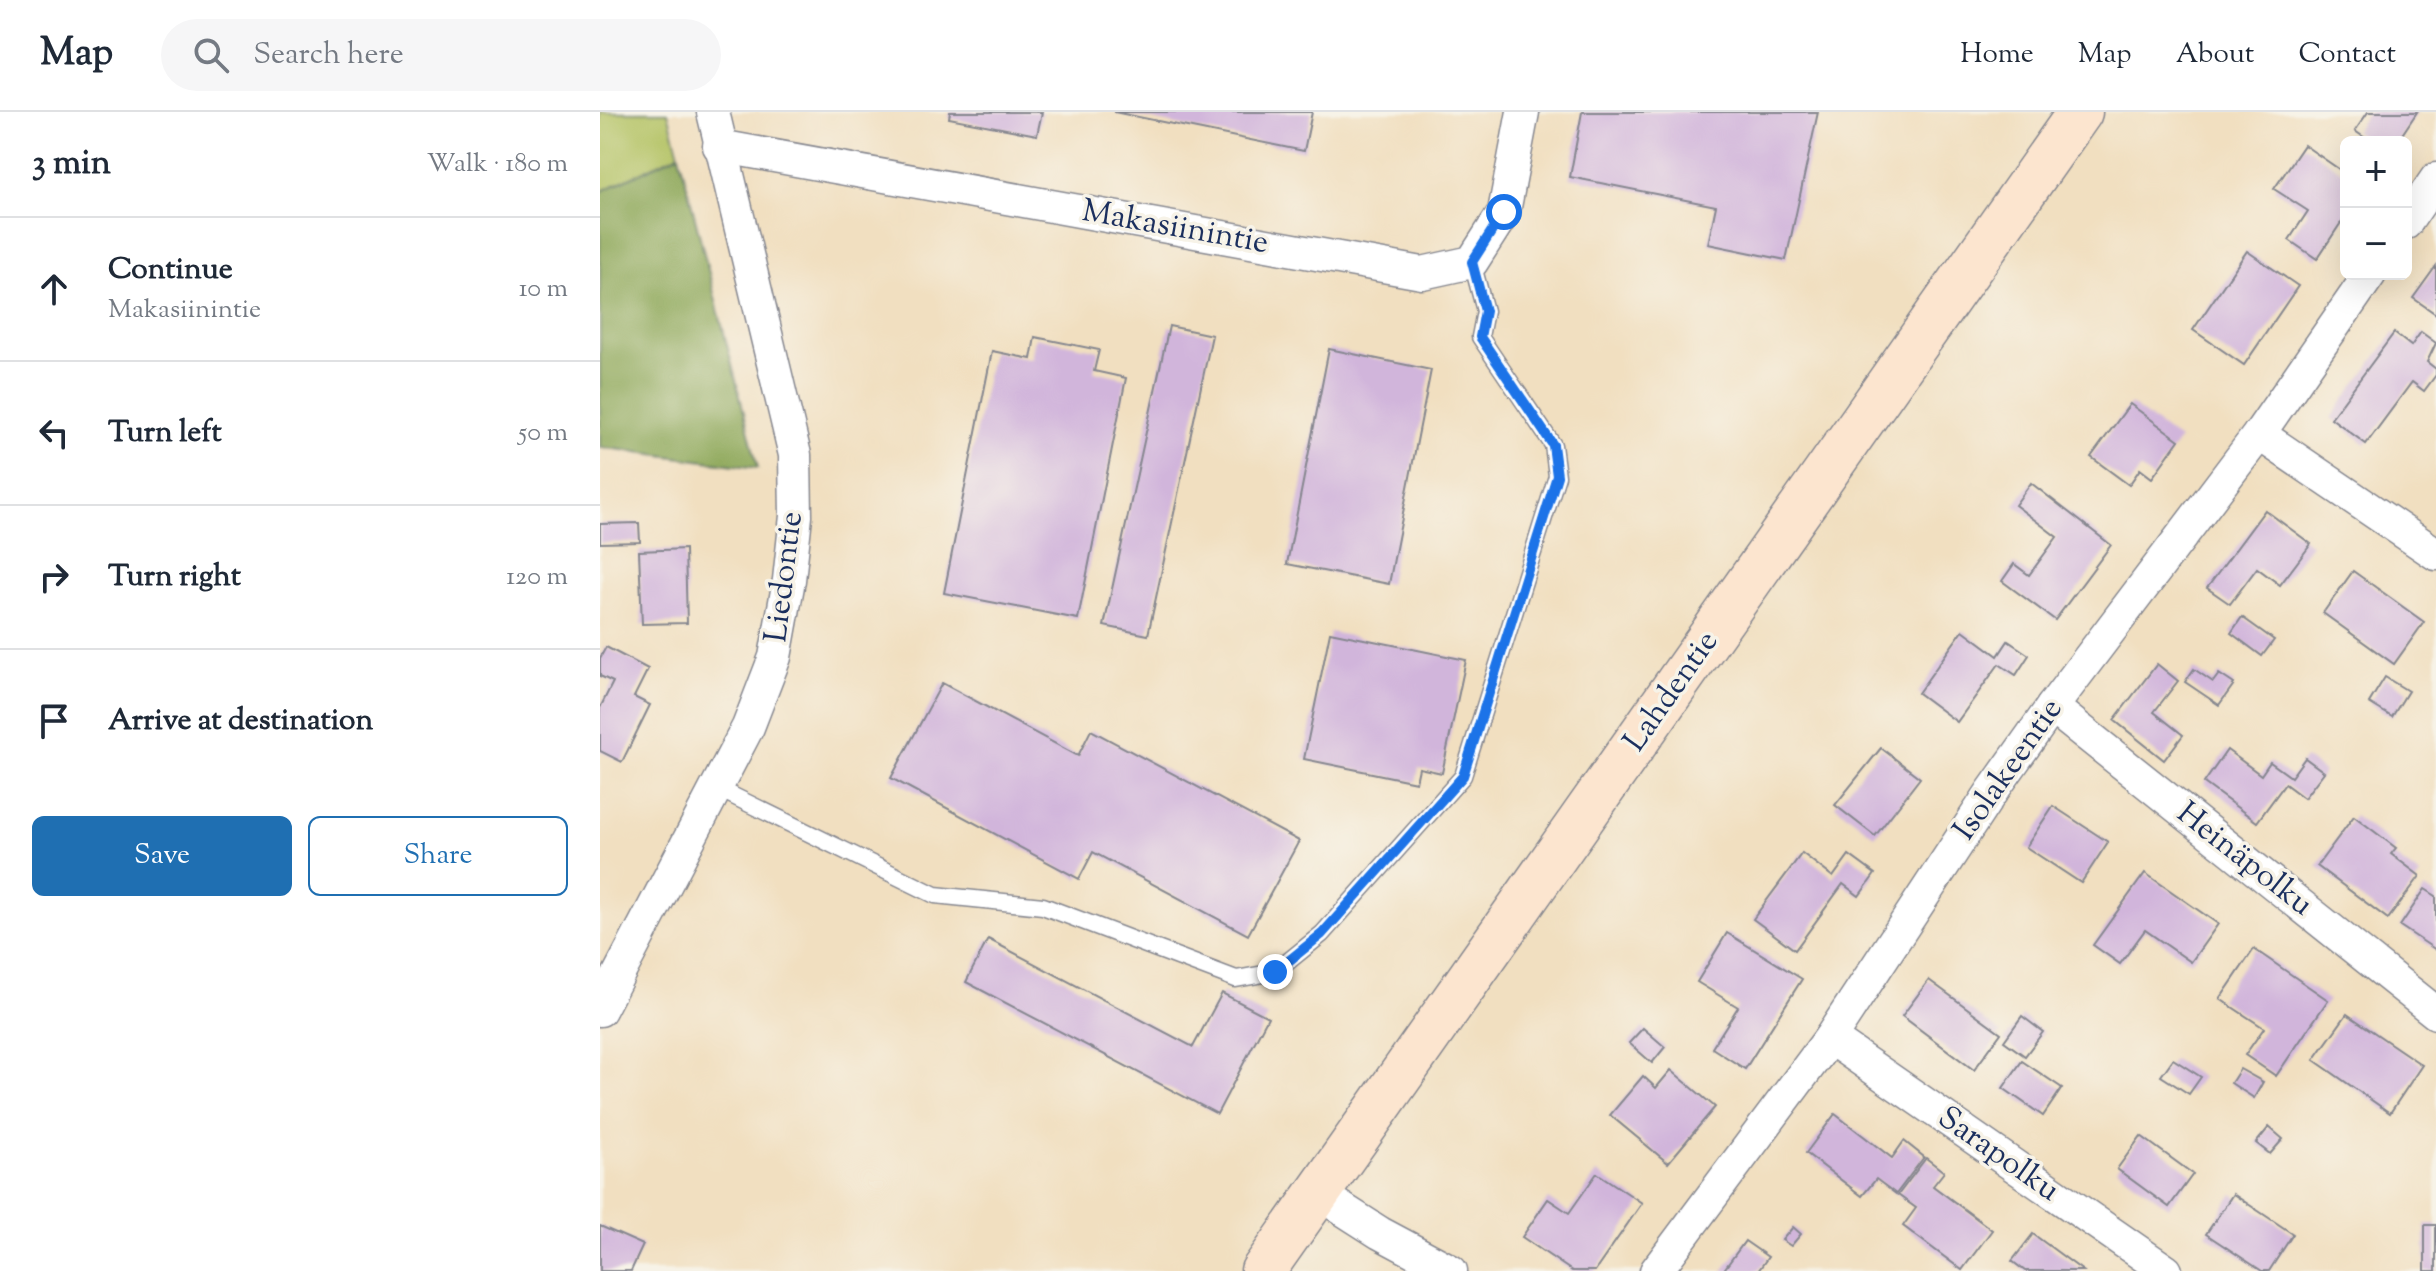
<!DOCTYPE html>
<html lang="en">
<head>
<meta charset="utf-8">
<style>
  body { margin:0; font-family:"Sorts Mill Goudy",serif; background:#f6f6f7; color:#1f2937 }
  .controls { position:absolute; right:24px; top:24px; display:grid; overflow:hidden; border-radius:12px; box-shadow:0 8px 32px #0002 }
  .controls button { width:72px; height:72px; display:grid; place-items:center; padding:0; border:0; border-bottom:2px solid #e0e1e3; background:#fff; color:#1f2937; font:40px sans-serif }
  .stop { position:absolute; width:24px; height:24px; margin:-18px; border:6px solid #1a73e8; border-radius:50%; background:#fff }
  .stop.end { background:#1a73e8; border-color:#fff; box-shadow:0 2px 8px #0008 }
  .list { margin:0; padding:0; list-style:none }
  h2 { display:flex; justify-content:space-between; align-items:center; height:104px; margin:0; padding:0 32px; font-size:34px }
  h2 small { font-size:26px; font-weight:400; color:#747a83 }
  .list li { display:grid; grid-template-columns:52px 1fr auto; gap:24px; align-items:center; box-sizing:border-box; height:144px; padding:0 32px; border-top:2px solid #e0e1e3 }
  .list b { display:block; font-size:30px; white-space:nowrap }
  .list p { margin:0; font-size:26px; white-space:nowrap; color:#747a83 }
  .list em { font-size:26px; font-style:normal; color:#747a83 }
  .actions { display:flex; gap:16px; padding:24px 32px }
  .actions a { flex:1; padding:18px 0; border:2px solid #1f6fb2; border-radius:12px; text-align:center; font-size:28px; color:#1f6fb2 }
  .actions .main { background:#1f6fb2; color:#fff }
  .icon { flex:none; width:44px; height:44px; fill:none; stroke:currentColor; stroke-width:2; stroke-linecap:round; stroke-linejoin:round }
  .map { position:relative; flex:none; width:1836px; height:1159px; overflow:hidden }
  header { display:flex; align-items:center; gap:48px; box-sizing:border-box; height:112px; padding:0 40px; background:#fff; border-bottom:2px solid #e0e1e3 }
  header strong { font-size:38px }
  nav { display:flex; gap:44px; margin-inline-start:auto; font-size:28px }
  .search { width:560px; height:72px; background:#f6f6f7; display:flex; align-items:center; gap:20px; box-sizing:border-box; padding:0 28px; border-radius:44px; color:#747a83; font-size:30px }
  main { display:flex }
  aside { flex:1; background:#fff }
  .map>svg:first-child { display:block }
</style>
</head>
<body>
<header>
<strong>Map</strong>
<div class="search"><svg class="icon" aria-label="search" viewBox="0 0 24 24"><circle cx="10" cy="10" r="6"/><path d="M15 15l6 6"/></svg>Search here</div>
<nav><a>Home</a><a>Map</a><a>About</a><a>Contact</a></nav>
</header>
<main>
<aside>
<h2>3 min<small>Walk · 180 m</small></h2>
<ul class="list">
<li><svg class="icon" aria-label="ahead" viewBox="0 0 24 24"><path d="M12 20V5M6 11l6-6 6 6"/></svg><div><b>Continue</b><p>Makasiinintie</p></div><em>10 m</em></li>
<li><svg class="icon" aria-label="left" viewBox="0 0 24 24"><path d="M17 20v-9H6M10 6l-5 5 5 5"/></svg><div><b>Turn left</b></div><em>50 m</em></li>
<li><svg class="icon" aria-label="right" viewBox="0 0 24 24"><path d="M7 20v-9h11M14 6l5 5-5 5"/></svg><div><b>Turn right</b></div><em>120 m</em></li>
<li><svg class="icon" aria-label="arrive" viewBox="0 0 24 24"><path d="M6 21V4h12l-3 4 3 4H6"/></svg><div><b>Arrive at destination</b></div></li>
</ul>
<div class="actions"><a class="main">Save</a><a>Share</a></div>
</aside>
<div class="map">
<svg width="1836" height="1159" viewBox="0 0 1836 1159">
  <rect width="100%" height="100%" fill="#f7f3e8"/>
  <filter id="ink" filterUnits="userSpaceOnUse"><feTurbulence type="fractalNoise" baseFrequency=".0125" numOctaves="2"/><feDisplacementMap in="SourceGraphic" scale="16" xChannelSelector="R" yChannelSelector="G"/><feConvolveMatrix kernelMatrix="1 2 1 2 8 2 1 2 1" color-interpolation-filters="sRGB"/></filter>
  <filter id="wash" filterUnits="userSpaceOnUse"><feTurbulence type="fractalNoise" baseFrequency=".006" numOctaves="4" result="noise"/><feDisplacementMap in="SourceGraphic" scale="32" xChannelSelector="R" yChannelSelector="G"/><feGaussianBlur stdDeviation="1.8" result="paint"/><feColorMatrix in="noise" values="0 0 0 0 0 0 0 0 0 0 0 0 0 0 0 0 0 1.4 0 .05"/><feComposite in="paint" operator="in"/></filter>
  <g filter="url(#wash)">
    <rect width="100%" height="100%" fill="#f1dfc0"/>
    <polygon fill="#b3c264" stroke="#677861" stroke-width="2" points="0,0 68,0 79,42 0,80"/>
    <polygon fill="#8ea85a" stroke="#546c5c" stroke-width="2" points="79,42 158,356 0,335 0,80"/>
    <g id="blocks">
      <g fill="#d1b5db">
        <polygon points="350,0 442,0 437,23 349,6"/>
        <polygon points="514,0 712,0 704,39"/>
        <polygon points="982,0 1218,0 1186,148 1108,132 1116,94 970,65"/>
        <polygon points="1768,0 1817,0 1797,30 1771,30 1755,19"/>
        <polygon points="1704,33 1746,62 1746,103 1717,147 1689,128 1708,99 1674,77"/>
        <polygon points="1647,139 1698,174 1644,253 1593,218"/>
        <polygon points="1836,154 1836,202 1813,186"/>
        <polygon points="569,214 612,223 548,523 504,514"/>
        <polygon points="1821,220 1836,231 1827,250 1836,257 1836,263 1824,279 1812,270 1766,332 1731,306 1794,221 1811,234"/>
        <polygon points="435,225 499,238 494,259 526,266 478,507 344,481 392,239 431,247"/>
        <polygon points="729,237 831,258 789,472 687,452"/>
        <polygon points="1530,292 1579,328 1552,366 1540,357 1529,373 1491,345"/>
        <polygon points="1431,371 1511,433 1455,508 1402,469 1414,452 1429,463 1457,425 1415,393"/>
        <polygon points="1665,398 1711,432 1680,473 1657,456 1630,492 1607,476"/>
        <polygon points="39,411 40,430 0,431 0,412"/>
        <polygon points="85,437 87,511 42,512 39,439"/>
        <polygon points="1753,459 1824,510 1794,552 1723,501"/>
        <polygon points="1642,505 1674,528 1662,544 1631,521"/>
        <polygon points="1363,518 1398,544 1408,529 1429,543 1416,563 1399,552 1357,610 1318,581"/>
        <polygon points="730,520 866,548 842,661 819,656 816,670 704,647"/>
        <polygon points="6,535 48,557 34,585 50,593 22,650 0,639 0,596 13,570 0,564 0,546"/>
        <polygon points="1557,552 1578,569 1554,600 1583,623 1564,648 1514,608"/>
        <polygon points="1594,557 1613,570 1619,562 1634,572 1619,593 1585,570"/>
        <polygon points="1785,565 1808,579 1792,605 1769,591"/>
        <polygon points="342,571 478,644 491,618 699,729 648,823 493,740 479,767 291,666"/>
        <polygon points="1281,636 1320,666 1275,724 1235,693"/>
        <polygon points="1627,638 1661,663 1670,650 1691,665 1705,646 1724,660 1704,686 1685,672 1657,710 1604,671"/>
        <polygon points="1453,694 1508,730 1481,771 1426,735"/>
        <polygon points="1754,704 1796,736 1791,742 1820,764 1788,807 1717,754"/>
        <polygon points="1202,741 1233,765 1249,743 1275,762 1259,784 1243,772 1195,838 1153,807"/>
        <polygon points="1545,761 1618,812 1591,850 1545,818 1520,852 1493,833"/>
        <polygon points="1825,777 1836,784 1836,838 1800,814"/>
        <polygon points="1127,821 1202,867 1145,957 1112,936 1138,895 1097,870"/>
        <polygon points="388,827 593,935 622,881 668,905 617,1002 366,870"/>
        <polygon points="1654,837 1728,888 1676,964 1645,943 1664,916 1620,887"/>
        <polygon points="1329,868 1401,921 1374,958 1302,904"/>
        <polygon points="1747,902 1822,953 1790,1001 1714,948"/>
        <polygon points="1422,904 1443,920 1425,944 1404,929"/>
        <polygon points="1043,916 1065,935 1052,951 1029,931"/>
        <polygon points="1573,947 1601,965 1589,982 1561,964"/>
        <polygon points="1422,949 1462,976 1443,1004 1403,976"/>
        <polygon points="1640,957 1663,970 1654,986 1631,971"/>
        <polygon points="1071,958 1115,995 1068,1051 1010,1003 1043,964 1056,976"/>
        <polygon points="1235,1002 1292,1046 1304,1029 1324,1045 1296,1082 1276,1067 1262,1084 1206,1041"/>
        <polygon points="1669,1015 1683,1027 1670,1042 1656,1031"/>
        <polygon points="1541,1024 1593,1062 1569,1095 1517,1057"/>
        <polygon points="1326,1046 1344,1060 1333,1074 1392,1118 1362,1158 1303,1114 1316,1096 1298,1083"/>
        <polygon points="997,1061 1042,1091 995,1159 972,1159 922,1125 948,1087 969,1101"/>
        <polygon points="1633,1082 1693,1122 1669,1159 1662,1159 1606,1122"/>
        <rect x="1825" y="1113" width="11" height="46"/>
        <polygon points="0,1114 43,1133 31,1159 0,1159"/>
        <polygon points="1193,1115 1201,1122 1191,1134 1182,1128"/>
        <polygon points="1433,1122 1483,1159 1425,1159 1412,1149"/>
        <polygon points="1145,1129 1168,1145 1158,1159 1123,1159"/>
      </g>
    </g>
  </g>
  <g filter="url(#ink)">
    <use href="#blocks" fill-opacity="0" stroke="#86878f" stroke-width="2"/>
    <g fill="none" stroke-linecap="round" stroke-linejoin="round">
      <g stroke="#86878f" stroke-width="19">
        <polyline id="service" points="115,675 335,783 443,794 636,867 675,860 722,822 863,664 957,364 953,333 880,225 885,199 872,150"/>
      </g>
      <g stroke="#86878f" stroke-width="35">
        <g id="minor">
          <polyline points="119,34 822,161 872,150 904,100 923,0"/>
          <polyline points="1806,111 1836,67"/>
          <polyline points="1659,322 1836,442"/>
          <polyline points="1452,595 1836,901"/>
          <polyline points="0,898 148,615 175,545 189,468 196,404 195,343 113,0"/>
          <polyline points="1230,926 1566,1159"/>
          <polyline points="719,1082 780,1121 851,1159"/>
          <polyline points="1056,1159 1230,926 1391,681 1452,595 1659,322 1770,162"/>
        </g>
      </g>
      <g stroke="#86878f" stroke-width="47">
        <polyline id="secondary" points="663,1159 1480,0"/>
      </g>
      <use href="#service" stroke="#fff" stroke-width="16"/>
      <use href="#minor" stroke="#fff" stroke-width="32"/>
      <use href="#secondary" stroke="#fce5cf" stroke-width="44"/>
    </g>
  </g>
  <g fill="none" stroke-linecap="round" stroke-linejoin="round" filter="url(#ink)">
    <polyline stroke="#1a73e8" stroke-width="10" points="675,860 722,822 863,664 957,364 953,333 880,225 885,199 872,150 904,100"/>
  </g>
  <g text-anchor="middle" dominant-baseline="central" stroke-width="7" stroke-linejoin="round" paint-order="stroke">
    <g font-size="32" fill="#1b2f5e" stroke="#f7f3e8">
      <text transform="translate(575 116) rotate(10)">Makasiinintie</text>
      <text transform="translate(185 465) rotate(-83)">Liedontie</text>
      <text transform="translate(1072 580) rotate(-55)">Lahdentie</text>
      <text transform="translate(1409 658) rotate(-55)">Isolakeentie</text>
      <text transform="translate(1644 748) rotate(38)">Heinäpolku</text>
      <text transform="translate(1398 1043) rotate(35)">Sarapolku</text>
    </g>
  </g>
</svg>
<div class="controls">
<button>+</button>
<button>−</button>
</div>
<div class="stop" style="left:904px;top:100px"></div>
<div class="stop end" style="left:675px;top:860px"></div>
</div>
</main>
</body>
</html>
